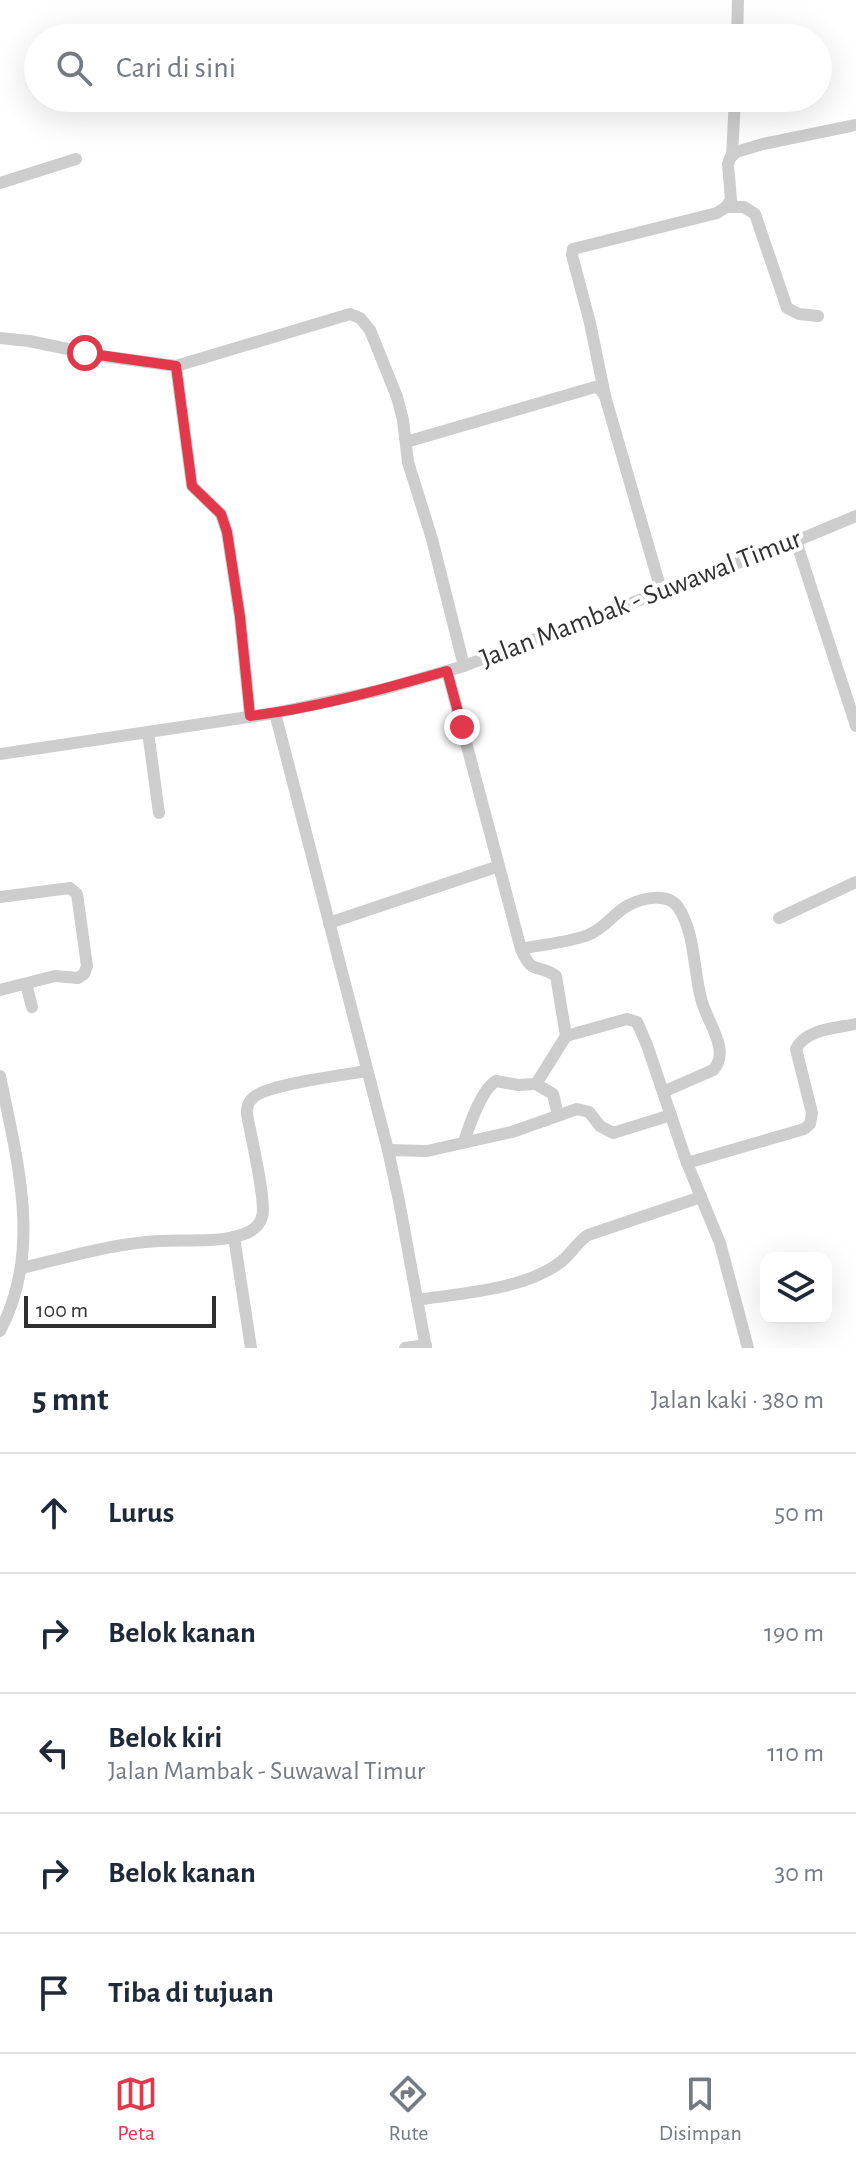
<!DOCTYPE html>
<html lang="id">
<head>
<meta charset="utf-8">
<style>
  body { margin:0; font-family:"Alegreya Sans",sans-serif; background:#f6f6f7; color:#1f2937 }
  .controls { position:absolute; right:24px; bottom:24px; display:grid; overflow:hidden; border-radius:16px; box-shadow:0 8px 32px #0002 }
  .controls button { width:72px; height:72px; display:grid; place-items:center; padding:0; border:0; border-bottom:2px solid #e0e1e3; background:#fff; color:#1f2937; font:40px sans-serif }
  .scale { position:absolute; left:24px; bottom:20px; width:192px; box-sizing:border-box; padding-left:8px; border:4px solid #303030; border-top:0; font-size:22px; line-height:28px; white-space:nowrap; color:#303030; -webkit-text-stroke:6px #fff; paint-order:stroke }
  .stop { position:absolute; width:24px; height:24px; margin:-18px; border:6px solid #e1384b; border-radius:50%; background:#fff }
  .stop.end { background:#e1384b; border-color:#fff; box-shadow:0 2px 8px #0008 }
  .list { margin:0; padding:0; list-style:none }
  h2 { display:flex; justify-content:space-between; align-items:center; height:104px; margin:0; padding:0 32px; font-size:34px }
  h2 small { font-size:26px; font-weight:400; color:#747a83 }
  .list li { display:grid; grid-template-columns:52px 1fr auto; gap:24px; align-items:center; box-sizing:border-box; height:120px; padding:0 32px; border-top:2px solid #e0e1e3 }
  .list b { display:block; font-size:30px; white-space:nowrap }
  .list p { margin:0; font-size:26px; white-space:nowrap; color:#747a83 }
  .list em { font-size:26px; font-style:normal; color:#747a83 }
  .icon { flex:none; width:44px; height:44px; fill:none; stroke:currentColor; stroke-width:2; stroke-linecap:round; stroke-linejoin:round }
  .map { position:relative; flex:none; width:856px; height:1348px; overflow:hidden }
  .search { position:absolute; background:#fff; box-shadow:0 8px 32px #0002; left:24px; right:24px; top:24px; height:88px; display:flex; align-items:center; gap:20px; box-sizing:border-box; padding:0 28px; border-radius:44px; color:#747a83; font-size:30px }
  .sheet { height:704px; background:#fff }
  nav { display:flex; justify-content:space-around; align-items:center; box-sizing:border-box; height:112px; border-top:2px solid #e0e1e3; background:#fff; font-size:22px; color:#747a83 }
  nav a { display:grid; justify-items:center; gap:4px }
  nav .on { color:#e1384b }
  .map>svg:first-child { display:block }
</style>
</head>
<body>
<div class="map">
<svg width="856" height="1348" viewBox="0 0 856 1348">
  <rect width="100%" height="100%" fill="#fff"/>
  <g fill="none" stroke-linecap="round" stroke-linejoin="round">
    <g stroke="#cdcdcd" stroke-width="12">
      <polyline points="737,38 738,0"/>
      <polyline points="732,156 735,98"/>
      <polyline points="0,183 76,159"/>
      <polyline points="726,207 744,207 755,214 787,308 799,314 818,316"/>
      <polyline points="0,338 29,341 102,356 176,366 192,486 221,514 227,532 240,617 250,716"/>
      <polyline points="176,366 350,314 360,318 370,330 397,397 403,420 408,462 432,539 464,666"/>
      <polyline points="605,396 590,323 572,255 573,249 717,213 726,207 731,200 728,164 730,158 736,152 763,144 856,125"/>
      <polyline points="406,442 595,387 600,389 605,396 661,590"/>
      <polyline points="796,541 856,726"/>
      <path d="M447,671L521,949C532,976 538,963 556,976L566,1036"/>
      <polyline points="275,713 388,1150 399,1201 426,1348"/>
      <polyline points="148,732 159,813"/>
      <polyline points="0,754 275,713 381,690 464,666 796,541 856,516"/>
      <polyline points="0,897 70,888 77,894 87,966 84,974 78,978 55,976 0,990"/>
      <polyline points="779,918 856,882"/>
      <polyline points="329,923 499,866"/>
      <path d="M521,949C543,944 567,943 588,935C604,929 613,914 627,906C641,898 668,892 678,907C696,934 693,972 702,1002C708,1023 731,1052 713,1070L663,1092"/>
      <polyline points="26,984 32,1007"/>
      <path d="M0,1076C17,1160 43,1250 0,1331"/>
      <polyline points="558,1115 553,1094 536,1084 566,1036 627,1019 637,1022 647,1045 687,1163 720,1243 748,1348"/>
      <path d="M464,1142C469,1126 482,1089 496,1081L518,1085L536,1084"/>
      <polyline points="388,1150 427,1151 512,1132 577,1109 589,1112 600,1126 613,1133 671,1115"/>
      <path d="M687,1163L804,1129L810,1124L812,1113L796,1049C805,1029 837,1028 856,1024"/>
      <polyline points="234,1237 251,1348"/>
      <path d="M21,1268C67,1258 113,1243 160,1241C185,1239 209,1243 234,1237C246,1234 258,1230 262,1217C267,1202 250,1133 247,1114C247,1106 248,1102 254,1097C269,1084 344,1075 367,1071"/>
      <path d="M417,1300C461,1293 526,1290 562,1261C572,1253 577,1242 588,1235L701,1197"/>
      <polyline points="405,1348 426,1345"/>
    </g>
  </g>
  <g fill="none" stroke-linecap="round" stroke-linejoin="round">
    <path stroke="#e1384b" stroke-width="10" d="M85,353L176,366L192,486L221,514L227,532L240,617L250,716C317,708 383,689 447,671L462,727"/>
  </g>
  <g text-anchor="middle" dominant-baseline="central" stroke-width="8" stroke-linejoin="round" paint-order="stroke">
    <g font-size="28" fill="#303030" stroke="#fff">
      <text transform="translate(641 599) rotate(-21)">Jalan Mambak - Suwawal Timur</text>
    </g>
  </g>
</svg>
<div class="controls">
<button><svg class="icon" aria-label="layers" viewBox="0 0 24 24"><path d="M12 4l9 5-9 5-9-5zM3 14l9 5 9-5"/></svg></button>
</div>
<div class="scale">100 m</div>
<div class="stop" style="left:85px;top:353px"></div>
<div class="stop end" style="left:462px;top:727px"></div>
<div class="search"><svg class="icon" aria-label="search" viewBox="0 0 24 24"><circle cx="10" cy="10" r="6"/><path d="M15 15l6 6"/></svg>Cari di sini</div>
</div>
<section class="sheet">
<h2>5 mnt<small>Jalan kaki · 380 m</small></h2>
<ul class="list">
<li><svg class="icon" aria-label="ahead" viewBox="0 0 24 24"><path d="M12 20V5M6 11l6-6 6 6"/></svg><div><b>Lurus</b></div><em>50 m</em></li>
<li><svg class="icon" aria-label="right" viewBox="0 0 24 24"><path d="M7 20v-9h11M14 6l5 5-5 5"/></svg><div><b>Belok kanan</b></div><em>190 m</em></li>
<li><svg class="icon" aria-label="left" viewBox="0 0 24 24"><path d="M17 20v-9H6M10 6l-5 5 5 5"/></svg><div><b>Belok kiri</b><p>Jalan Mambak - Suwawal Timur</p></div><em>110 m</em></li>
<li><svg class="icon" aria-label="right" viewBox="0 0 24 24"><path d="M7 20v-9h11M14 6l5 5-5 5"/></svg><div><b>Belok kanan</b></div><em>30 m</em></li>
<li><svg class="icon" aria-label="arrive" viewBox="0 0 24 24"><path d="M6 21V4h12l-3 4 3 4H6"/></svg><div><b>Tiba di tujuan</b></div></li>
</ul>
</section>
<nav>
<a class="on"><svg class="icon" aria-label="map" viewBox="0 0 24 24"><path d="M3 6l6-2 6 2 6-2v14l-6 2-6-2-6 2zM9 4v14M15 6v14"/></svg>Peta</a>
<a><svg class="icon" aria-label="directions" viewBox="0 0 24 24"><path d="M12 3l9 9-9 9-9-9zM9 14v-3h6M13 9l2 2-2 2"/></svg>Rute</a>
<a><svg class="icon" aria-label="saved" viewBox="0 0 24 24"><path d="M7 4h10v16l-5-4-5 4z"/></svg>Disimpan</a>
</nav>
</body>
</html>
